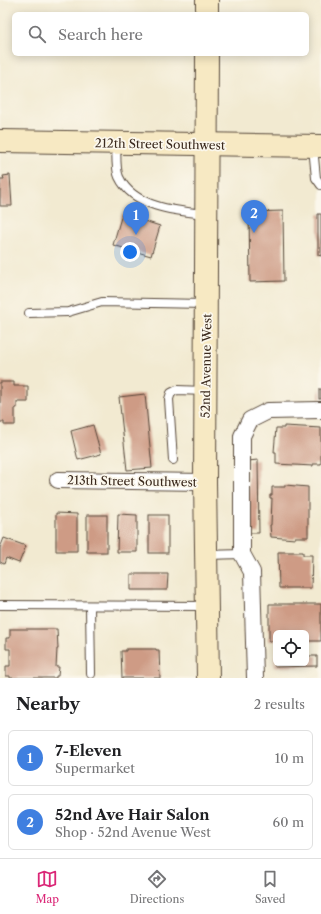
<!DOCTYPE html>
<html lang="en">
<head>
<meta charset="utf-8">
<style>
  body { margin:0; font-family:"Libre Caslon Text",serif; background:#f2f2f2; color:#202124 }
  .controls { position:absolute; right:12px; bottom:12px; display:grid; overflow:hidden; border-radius:6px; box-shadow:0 2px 10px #0003 }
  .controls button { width:36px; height:36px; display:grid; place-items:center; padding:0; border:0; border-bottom:1px solid #e0e0e0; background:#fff; color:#202124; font:20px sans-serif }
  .you { position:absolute; left:130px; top:252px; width:14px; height:14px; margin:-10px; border:3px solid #fff; border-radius:50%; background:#1a73e8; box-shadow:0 0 0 6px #1a73e833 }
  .badge { display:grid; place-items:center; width:26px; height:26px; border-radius:50%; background:#db2777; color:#fff; font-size:13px; font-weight:700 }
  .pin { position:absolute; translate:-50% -33px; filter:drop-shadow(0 1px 2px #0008) }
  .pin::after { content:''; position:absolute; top:21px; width:14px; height:12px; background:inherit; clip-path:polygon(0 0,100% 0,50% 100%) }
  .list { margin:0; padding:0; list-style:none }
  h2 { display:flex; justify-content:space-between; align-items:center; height:52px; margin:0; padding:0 16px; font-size:17px }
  h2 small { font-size:13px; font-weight:400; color:#757577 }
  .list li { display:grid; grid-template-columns:26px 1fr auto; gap:12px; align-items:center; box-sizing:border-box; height:56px; margin:0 8px 8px; padding:0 8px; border:1px solid #e0e0e0; border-radius:6px }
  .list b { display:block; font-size:15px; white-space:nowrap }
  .list p { margin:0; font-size:13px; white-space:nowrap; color:#757577 }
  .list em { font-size:13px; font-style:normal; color:#757577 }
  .icon { flex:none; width:22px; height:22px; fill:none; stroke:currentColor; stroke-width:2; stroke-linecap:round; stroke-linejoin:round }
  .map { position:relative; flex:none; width:321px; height:678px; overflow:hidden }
  .search { position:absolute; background:#fff; box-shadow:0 2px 10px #0003; left:12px; right:12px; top:12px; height:44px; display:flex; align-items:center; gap:10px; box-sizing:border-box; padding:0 14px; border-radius:6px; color:#757577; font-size:15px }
  .sheet { height:180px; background:#fff }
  nav { display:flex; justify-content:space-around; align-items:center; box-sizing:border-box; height:56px; border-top:1px solid #e0e0e0; background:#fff; font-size:11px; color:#757577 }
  nav a { display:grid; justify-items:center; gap:2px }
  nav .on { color:#db2777 }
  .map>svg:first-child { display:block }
</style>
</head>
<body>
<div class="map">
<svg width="321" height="678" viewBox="0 0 321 678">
  <rect width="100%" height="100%" fill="#fbf7ec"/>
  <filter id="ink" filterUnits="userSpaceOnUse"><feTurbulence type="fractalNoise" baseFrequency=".025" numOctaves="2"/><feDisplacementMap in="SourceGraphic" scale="8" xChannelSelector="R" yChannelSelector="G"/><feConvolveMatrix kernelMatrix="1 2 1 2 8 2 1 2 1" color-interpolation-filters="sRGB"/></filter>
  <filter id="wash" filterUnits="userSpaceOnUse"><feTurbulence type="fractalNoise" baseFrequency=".012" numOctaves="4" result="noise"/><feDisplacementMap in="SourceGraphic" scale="16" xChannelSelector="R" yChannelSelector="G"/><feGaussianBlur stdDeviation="0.9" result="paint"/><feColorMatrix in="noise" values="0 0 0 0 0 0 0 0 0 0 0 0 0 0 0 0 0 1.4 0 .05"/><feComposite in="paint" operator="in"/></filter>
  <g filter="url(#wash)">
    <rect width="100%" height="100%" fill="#f2ead1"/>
    <g id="blocks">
      <g fill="#ce9b85">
        <polygon points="10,175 12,206 0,206 0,179 4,179 3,176"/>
        <polygon points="283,211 284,281 250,282 249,212"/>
        <polygon points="122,214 160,226 151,256 113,245"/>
        <polygon points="318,214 321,214 321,256 318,255"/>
        <polygon points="0,382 14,382 14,386 28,386 28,402 17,402 17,408 15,408 15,425 4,425 4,422 0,422"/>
        <rect x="319" y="389" width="2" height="10"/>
        <polygon points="145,394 152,468 127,470 119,397"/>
        <polygon points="93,425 101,454 78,460 71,431"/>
        <polygon points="284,426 321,428 321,464 313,464 313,466 276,464 276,452 274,452 276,428 284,428"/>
        <polygon points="258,460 259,533 248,533 248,461"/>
        <polygon points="285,485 308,487 308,537 295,537 295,539 271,537 270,525 271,525 272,498 270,498 270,495 272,495 272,487 285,487"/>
        <polygon points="56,513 77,514 77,551 56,551"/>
        <polygon points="118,514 137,515 137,552 117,552"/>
        <rect x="87" y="515" width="20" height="37"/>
        <rect x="149" y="515" width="19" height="38"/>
        <polygon points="4,538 26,546 19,563 6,558 4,564 0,562 0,548"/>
        <polygon points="278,552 303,552 303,555 312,555 311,588 279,588"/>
        <polygon points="131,574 168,574 167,590 131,590"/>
        <polygon points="269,604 321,604 321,641 306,641 306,633 276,633 276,641 269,641"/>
        <polygon points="10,629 57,629 58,649 57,649 56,667 59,667 58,676 56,676 56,678 10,678 10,676 6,676 6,666 10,666 10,649 6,649 6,638 10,638"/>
        <polygon points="126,649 156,649 156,650 159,650 160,678 122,678 121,651 126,651"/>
        <polygon points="274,656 276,656 276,663 306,663 306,656 317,656 317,666 275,667"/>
      </g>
    </g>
  </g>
  <g filter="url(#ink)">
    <use href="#blocks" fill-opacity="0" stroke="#564739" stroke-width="1"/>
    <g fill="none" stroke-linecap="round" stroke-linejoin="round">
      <g stroke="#564739" stroke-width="10">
        <g id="lane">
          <path d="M116,143C117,153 115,168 119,177C133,207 175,211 205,214"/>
          <polyline points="313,147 316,178 321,185"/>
          <polyline points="29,313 68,312 102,302 204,304"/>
          <polyline points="173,460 169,399 171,393 177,390 205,391"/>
          <polyline points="207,555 242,554"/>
          <polyline points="0,605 205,606"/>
          <polyline points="90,606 91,674"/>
        </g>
      </g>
      <g stroke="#564739" stroke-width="18">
        <g id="street">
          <polyline points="58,480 205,482"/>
          <polyline points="255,678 252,572 242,554 242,436 250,420 268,411 321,410"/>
        </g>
      </g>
      <g stroke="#564739" stroke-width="24">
        <g id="secondary">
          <polyline points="207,0 207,14"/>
          <polyline points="207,54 205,482 208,678"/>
          <polyline points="0,141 321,146"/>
        </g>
      </g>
      <use href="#lane" stroke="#fff" stroke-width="8"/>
      <use href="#street" stroke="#fff" stroke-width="16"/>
      <use href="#secondary" stroke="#f7e9c3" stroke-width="22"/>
    </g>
  </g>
  <g text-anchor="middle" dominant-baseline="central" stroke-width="3.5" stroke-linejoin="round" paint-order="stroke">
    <g font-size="12" fill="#3b2a1e" stroke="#fbf7ec">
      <text transform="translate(160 144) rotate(1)">212th Street Southwest</text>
      <text transform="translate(206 366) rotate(-89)">52nd Avenue West</text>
      <text transform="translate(132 481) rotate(1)">213th Street Southwest</text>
    </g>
  </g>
</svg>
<div class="controls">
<button><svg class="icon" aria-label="locate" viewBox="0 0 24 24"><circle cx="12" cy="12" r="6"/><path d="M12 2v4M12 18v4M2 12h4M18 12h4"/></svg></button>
</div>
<div class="you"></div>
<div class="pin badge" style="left:136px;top:235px;background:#3f7fe0">1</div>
<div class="pin badge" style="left:254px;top:233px;background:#3f7fe0">2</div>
<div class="search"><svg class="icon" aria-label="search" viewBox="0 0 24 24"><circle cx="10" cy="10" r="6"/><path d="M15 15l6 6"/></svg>Search here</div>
</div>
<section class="sheet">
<h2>Nearby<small>2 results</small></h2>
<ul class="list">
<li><span class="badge" style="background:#3f7fe0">1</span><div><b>7-Eleven</b><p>Supermarket</p></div><em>10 m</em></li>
<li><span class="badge" style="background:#3f7fe0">2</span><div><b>52nd Ave Hair Salon</b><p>Shop · 52nd Avenue West</p></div><em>60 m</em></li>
</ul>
</section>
<nav>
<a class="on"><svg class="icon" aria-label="map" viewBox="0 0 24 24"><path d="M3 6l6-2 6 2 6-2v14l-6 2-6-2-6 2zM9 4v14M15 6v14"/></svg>Map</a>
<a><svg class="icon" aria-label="directions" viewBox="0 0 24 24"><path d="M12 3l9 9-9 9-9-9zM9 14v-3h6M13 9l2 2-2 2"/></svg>Directions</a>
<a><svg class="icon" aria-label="saved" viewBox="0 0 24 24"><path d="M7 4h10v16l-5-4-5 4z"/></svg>Saved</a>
</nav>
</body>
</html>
